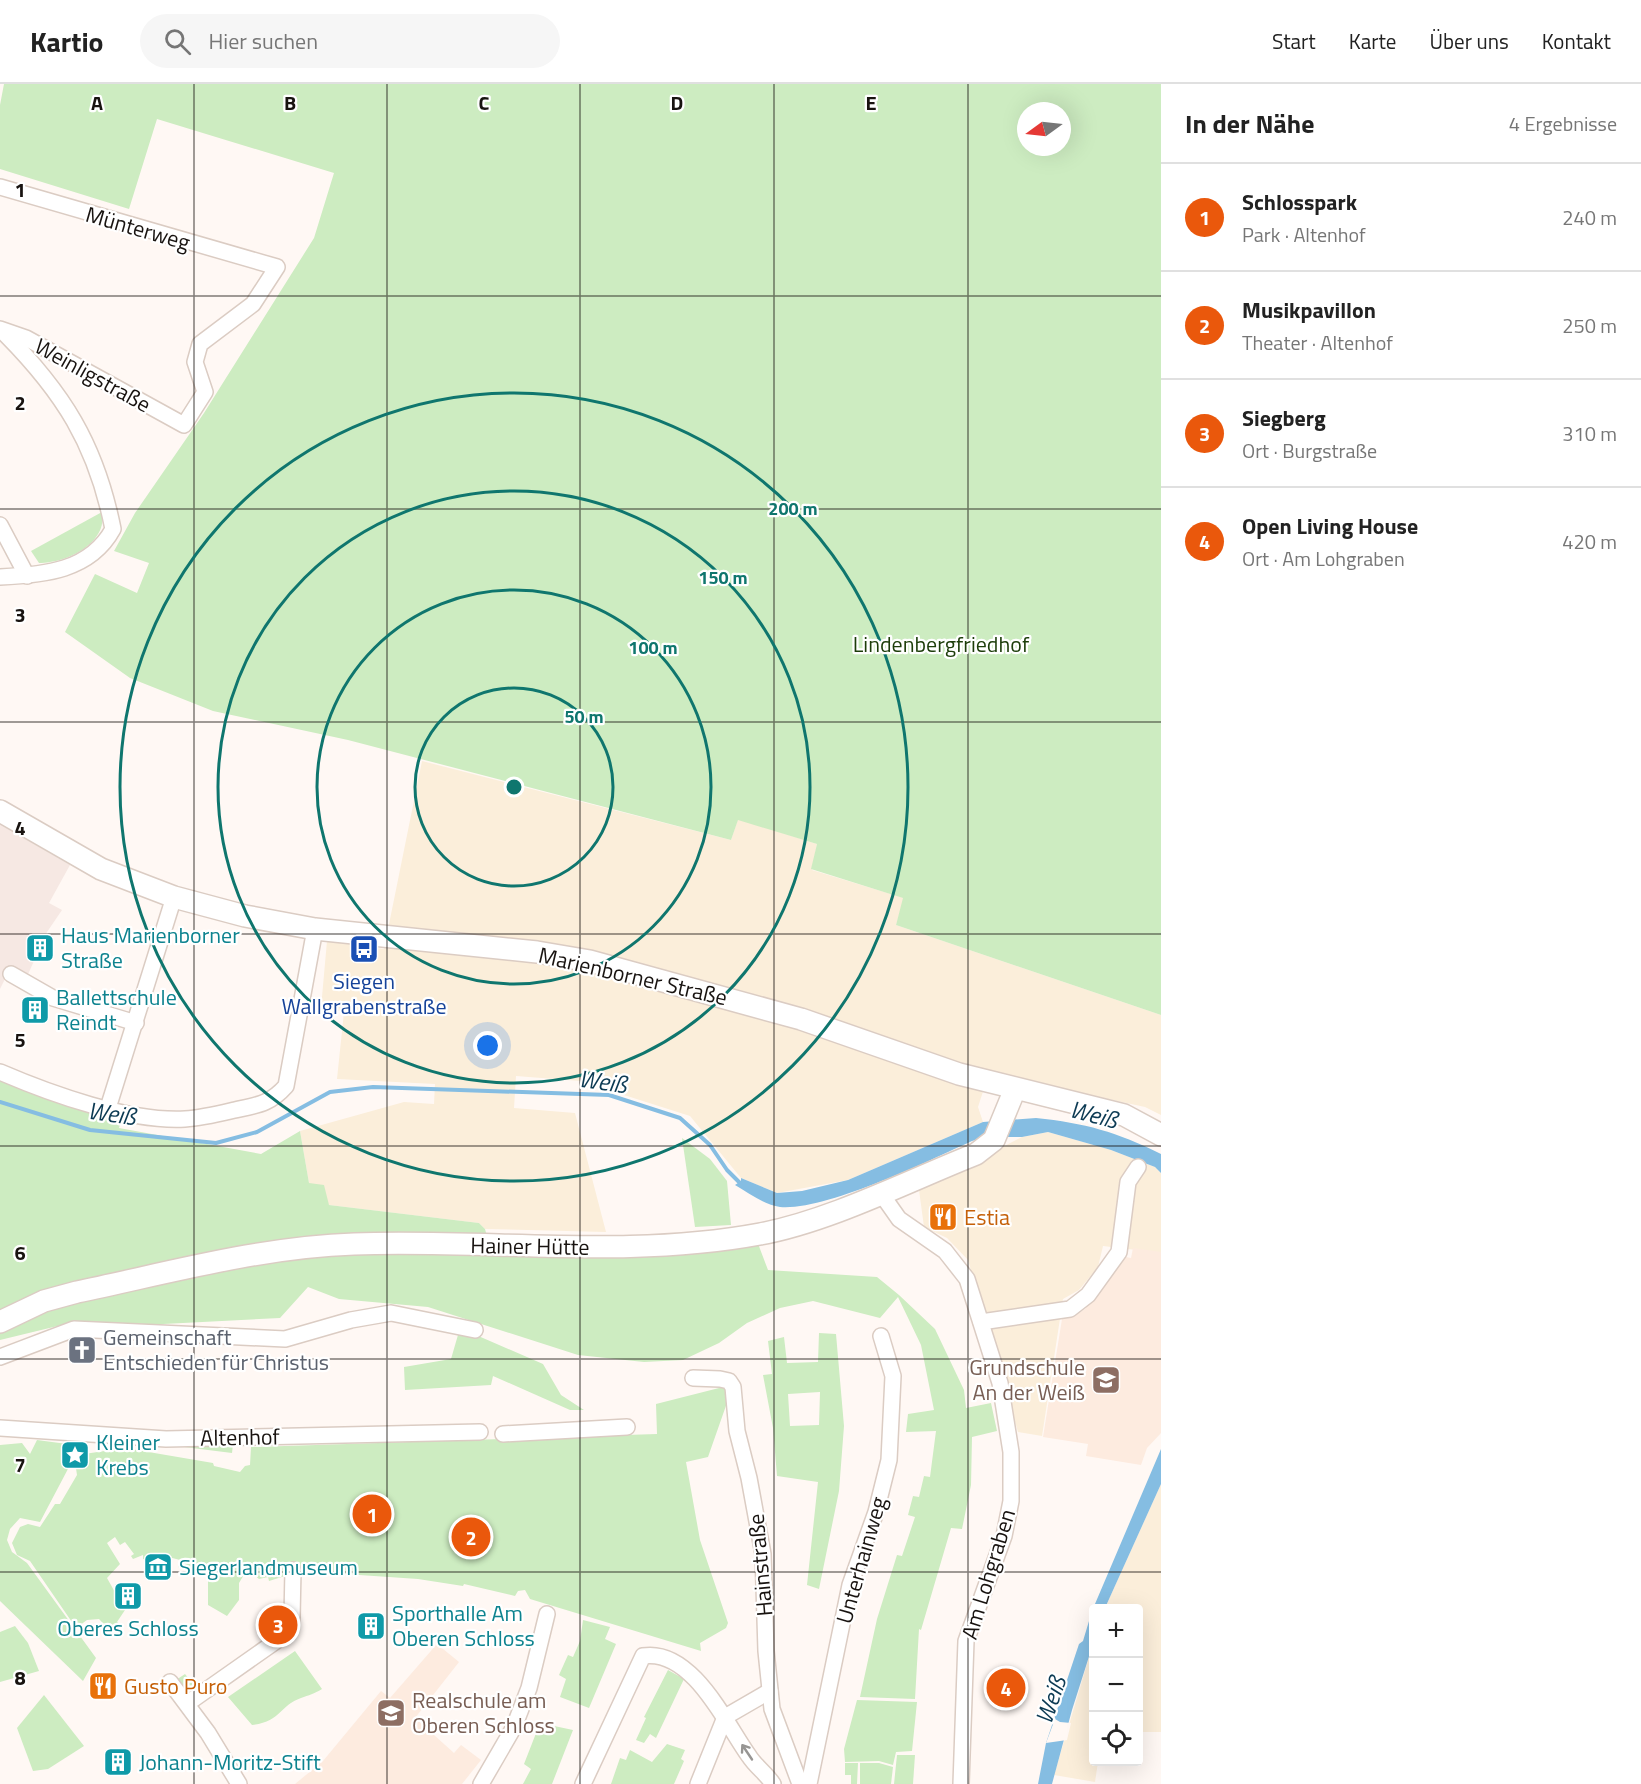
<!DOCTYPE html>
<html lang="de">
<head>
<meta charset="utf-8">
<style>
  body { margin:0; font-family:"Titillium Web",sans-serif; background:#f6f6f6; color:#222 }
  .controls { position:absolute; right:18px; bottom:18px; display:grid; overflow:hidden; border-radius:6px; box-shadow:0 6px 24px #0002 }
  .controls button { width:54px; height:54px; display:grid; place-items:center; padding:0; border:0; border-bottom:2px solid #e0e0e0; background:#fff; color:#222; font:30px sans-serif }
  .compass { position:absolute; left:1017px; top:18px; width:54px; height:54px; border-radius:50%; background:#fff; box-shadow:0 6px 24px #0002; rotate:255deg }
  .you { position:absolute; left:488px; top:962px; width:21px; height:21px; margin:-15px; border:4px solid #fff; border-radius:50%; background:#1a73e8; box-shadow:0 0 0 9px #1a73e833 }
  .badge { display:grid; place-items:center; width:39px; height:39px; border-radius:50%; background:#ea580c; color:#fff; font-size:20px; font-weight:700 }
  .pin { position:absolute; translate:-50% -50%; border:3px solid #fff; box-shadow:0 2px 6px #0006 }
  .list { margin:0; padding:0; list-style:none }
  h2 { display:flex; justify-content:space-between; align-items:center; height:78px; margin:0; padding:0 24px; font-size:26px }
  h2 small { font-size:20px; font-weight:400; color:#767676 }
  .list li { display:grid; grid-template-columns:39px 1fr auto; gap:18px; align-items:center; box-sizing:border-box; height:108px; padding:0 24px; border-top:2px solid #e0e0e0 }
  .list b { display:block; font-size:22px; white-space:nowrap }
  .list p { margin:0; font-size:20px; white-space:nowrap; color:#767676 }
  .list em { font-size:20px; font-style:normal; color:#767676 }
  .icon { flex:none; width:33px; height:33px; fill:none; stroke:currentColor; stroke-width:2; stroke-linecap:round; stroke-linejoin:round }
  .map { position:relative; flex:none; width:1161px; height:1700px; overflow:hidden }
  header { display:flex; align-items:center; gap:36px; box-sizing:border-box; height:84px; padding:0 30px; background:#fff; border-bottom:2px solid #e0e0e0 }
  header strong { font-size:28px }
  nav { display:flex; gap:33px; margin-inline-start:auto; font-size:21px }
  .search { width:420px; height:54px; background:#f6f6f6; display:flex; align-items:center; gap:15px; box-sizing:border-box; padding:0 21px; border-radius:33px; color:#767676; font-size:22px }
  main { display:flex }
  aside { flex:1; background:#fff }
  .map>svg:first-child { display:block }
</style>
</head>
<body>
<header>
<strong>Kartio</strong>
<div class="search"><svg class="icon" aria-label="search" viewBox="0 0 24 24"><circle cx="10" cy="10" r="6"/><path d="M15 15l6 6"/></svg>Hier suchen</div>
<nav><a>Start</a><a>Karte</a><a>Über uns</a><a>Kontakt</a></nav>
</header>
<main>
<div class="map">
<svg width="1161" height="1700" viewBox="0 0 1161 1700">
  <rect width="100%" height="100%" fill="#fff8f4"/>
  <polygon fill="#f6e8e3" points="0,740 70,781 49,819 62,826 47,848 25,897 8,889 0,905"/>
  <g fill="#fbeeda">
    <polygon points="422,677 731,756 738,735 817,760 812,786 904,814 896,841 1161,931 1161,1031 1145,1023 989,989 978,1023 983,1038 848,1096 777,1109 741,1094 690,1032 580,997 516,992 514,1024 575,1029 606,1148 485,1145 479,1139 329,1121 309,1099 300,1047 404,1018 434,1020 435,1000 337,995 344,928 321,924 327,857 384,865"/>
    <polygon points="1048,1048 1111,1066 1155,1083 1161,1089 1161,1169 1103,1162 1098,1183 1079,1206 1063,1215 1042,1352 1018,1348 968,1176 947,1154 924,1143 919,1106 1022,1053"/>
    <polygon points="1161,1400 1161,1648 1139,1648 1138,1524 1105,1524"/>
    <polygon points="1093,1560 1094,1678 1098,1678 1095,1698 1054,1691"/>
  </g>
  <g fill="#fdebdf">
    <polygon points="1133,1164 1161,1168 1161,1349 1147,1364 1141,1381 1086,1372 1088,1360 1043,1353 1062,1235 1076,1231 1085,1225 1126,1173 1131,1174"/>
    <polygon points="437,1560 459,1578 415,1634 454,1669 461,1661 481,1676 462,1700 295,1700 323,1677 381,1607 390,1614"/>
  </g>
  <g fill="#cdecc1" fill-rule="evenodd">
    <path d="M4,0H1161V931L896,841L903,814L811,785L817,760L738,736L731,756L348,656L213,627L130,594L65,548L95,490L137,509L149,479L114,467L135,429L204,329L314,154L334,89L157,35L129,125L0,85V21ZM1026,27H1062V63H1026Z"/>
    <path d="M102,428C108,459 67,479 39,479L31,467Z"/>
    <polygon points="0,994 122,1033 119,1044 261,1070 300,1047 309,1099 324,1101 329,1121 479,1139 485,1145 490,1163 757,1157 768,1186 877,1193 899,1211 935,1245 964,1306 966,1324 991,1319 997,1347 972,1353 971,1401 962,1445 951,1444 921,1546 919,1545 915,1615 860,1613 877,1535 897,1471 902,1472 915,1433 908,1431 913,1412 919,1413 924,1392 930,1393 936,1347 906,1348 908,1330 934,1326 921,1261 898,1213 880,1234 813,1217 780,1224 747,1239 719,1259 683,1276 644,1278 578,1271 428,1223 339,1215 308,1203 280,1234 144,1241 70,1239 0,1256"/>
    <polygon points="682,1054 710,1075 727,1097 731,1141 695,1143"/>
    <polygon points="460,1244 543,1280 561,1311 584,1326 570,1326 493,1292 491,1301 405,1306 404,1283 451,1275"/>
    <path d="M819,1249L836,1250L844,1342L839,1407L819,1505L807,1501L818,1398L777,1392L773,1344L763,1291L772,1290L768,1257L784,1253L787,1279L818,1278ZM820,1308L819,1341L790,1342L788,1310Z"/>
    <polygon points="723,1303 727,1304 728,1316 708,1373 686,1378 700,1456 728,1539 726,1544 700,1559 701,1567 530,1515 525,1506 518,1507 515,1512 464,1500 463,1502 418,1495 286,1486 285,1492 269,1497 268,1493 259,1495 251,1488 245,1489 239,1499 239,1516 227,1532 208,1521 208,1483 190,1487 178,1483 180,1476 161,1471 159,1478 143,1475 143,1471 133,1475 131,1472 134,1470 125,1458 120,1461 115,1453 107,1459 120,1480 107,1494 125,1526 117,1538 124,1543 115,1552 99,1535 87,1536 76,1544 30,1477 17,1471 12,1459 20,1443 28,1440 40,1443 55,1420 60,1420 77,1391 75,1378 69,1370 74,1364 79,1364 84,1370 125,1364 213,1379 214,1382 240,1388 245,1382 250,1381 251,1363 657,1350 656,1320"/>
    <polygon points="37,1356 67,1360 69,1383 40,1438 20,1434 10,1445 7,1456 12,1468 27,1479 96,1574 83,1597 0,1517 0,1361 22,1359 30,1370"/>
    <polygon points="233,1360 232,1369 176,1362"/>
    <polygon points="583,1536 610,1543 605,1555 616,1560 589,1624 560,1613 566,1595 559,1591 568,1571 573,1573 580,1557"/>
    <polygon points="15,1542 28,1559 39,1587 0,1598 0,1548"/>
    <path d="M295,1567L322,1605C314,1610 309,1611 301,1614C280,1621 281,1638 252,1641L228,1613Z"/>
    <polygon points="668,1586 684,1595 656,1654 650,1650 644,1659 636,1656 646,1634 644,1633"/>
    <polygon points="185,1590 198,1606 190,1612 176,1596"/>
    <polygon points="44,1611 84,1662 48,1685 33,1687 17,1644"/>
    <polygon points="857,1616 917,1618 912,1667 896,1668 893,1681 879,1677 845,1678 844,1665"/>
    <polygon points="540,1639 573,1646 552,1700 523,1700 531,1685 524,1680"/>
    <polygon points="667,1660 685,1666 681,1675 684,1677 674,1700 611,1700 620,1674 626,1676 630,1666 652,1678"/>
    <polygon points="897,1671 915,1671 913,1700 894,1700"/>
    <polygon points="845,1679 858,1679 857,1700 851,1700 851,1691 845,1691"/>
    <polygon points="860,1679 879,1679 893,1683 891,1700 860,1700"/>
  </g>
  <g fill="#85bde2">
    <path d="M1036,1034C1085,1039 1117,1048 1161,1070V1089L1155,1083L1111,1066L1048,1048L1022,1053H987L972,1057C928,1077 826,1127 780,1123C764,1121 749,1109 735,1101L741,1097V1094L777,1109L802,1107L848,1096L983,1038Z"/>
    <polygon points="1161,1365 1161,1400 1105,1524 1094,1524 1093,1560 1072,1626 1052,1700 1038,1700 1046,1659 1079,1560 1083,1557 1092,1527"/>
  </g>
  <polygon fill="#fff8f4" points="1055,1635 1060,1638 1071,1639 1067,1656 1046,1659"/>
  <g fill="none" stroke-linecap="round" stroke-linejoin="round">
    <polyline stroke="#85bde2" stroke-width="4" points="0,1018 90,1046 216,1059 257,1048 330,1008 373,1003 609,1011 680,1034 710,1061 727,1086 741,1100"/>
    <g stroke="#dbccc3" stroke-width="18">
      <g id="street">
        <polyline points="0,103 277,183 253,220 200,260 195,278 205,308 184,341 26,254 0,245"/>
        <polyline points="0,441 27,492"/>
        <path d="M0,493C44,491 90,487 113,445C96,360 63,308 3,248"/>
        <polyline points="11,890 53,914 136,939"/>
        <path d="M0,988C51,1010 129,1038 185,1035C202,1034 218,1030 235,1026C258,1021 270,1020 286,1002L315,845"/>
        <polyline points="108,1024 174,813"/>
        <polyline points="880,1108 899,1135 945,1167 967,1195 1000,1299 1011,1368 1011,1417 1004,1452 966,1557 961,1700"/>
        <polyline points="981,1238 1070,1225 1088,1211 1119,1168 1128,1098 1138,1083"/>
        <polyline points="0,1273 74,1245 285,1255 351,1236 391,1229 475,1246"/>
        <polyline points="693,1294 720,1295 729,1297 733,1303 737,1347 749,1394 763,1470 766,1567 772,1625 800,1700"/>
        <polyline points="0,1344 166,1355 480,1348"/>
        <polyline points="503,1350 627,1343"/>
        <polyline points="170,1598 208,1649 239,1700"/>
        <polyline points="188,1619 289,1548 292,1533 293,1486"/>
        <polyline points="481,1700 514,1643 529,1604 547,1530"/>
        <path d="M583,1700L643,1572C692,1564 726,1640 749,1672C756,1683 766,1689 773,1700"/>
        <polyline points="698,1700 725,1633 770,1607"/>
        <polyline points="809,1700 850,1501 876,1428 889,1376 893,1292 881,1252"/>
      </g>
    </g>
    <g stroke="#dbccc3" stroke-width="24">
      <g id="secondary">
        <polyline points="0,727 101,785 174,813 245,832 315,845 537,868 590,877 801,935 959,990 1124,1031 1161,1051"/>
        <path d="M0,1238L44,1217L77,1208C168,1189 261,1163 354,1160C489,1155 626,1175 760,1150C830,1137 908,1097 976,1070L994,1056L1015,1005"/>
      </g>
    </g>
    <use href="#street" stroke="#fff" stroke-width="15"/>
    <use href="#secondary" stroke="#fff" stroke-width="21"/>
  </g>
  <defs><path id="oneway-shaft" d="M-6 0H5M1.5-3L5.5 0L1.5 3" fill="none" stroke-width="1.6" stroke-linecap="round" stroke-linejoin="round" transform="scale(1.5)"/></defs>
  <use stroke="#979593" href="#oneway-shaft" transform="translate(747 1668) rotate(-124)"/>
  <path fill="none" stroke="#181310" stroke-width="1.5" stroke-opacity="0.55" d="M194,0V1700M387,0V1700M580,0V1700M774,0V1700M968,0V1700M0,212H1161M0,425H1161M0,638H1161M0,850H1161M0,1062H1161M0,1275H1161M0,1488H1161"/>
  <g fill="none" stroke="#0f766e" stroke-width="3">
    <circle cx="514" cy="703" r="99"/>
    <circle cx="514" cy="703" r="197"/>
    <circle cx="514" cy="703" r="296"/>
    <circle cx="514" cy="703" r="394"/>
  </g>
  <defs>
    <g id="building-square" transform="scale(1.5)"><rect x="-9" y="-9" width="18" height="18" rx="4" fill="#0f9aa8" stroke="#fff"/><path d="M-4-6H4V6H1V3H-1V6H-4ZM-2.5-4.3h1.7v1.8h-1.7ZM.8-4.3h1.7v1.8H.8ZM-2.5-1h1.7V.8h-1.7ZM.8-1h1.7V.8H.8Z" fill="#fff"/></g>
    <g id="bus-square" transform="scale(1.5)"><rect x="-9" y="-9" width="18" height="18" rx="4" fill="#1a4fb4" stroke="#fff"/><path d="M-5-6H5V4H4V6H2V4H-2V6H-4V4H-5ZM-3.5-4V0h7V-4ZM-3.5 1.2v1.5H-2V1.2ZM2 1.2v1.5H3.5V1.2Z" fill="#fff"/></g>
    <g id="restaurant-square" transform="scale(1.5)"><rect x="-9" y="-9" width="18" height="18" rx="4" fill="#e8710a" stroke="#fff"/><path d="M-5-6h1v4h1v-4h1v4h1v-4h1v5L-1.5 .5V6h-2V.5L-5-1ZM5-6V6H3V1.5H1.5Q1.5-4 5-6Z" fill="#fff"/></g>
    <g id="church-square" transform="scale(1.5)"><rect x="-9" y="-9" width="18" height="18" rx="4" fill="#6b7280" stroke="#fff"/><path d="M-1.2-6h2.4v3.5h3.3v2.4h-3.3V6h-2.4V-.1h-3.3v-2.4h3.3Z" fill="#fff"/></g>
    <g id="school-square" transform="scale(1.5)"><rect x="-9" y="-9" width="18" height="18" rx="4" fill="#8d6e63" stroke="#fff"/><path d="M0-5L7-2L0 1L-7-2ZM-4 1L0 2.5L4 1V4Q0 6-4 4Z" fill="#fff"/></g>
    <g id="sight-square" transform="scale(1.5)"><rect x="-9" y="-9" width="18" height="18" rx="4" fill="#0f9aa8" stroke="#fff"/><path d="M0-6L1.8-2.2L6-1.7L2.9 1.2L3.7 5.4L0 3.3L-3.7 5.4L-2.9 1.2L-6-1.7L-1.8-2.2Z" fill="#fff"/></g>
    <g id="museum-square" transform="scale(1.5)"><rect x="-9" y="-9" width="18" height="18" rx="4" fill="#0f9aa8" stroke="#fff"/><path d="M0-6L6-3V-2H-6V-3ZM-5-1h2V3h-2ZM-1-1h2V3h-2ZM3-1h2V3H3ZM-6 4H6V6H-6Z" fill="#fff"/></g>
  </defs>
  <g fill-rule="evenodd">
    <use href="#building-square" x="40" y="864"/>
    <use href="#bus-square" x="364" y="865"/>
    <use href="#building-square" x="35" y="926"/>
    <use href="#restaurant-square" x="943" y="1133"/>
    <use href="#church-square" x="82" y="1266"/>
    <use href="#school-square" x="1106" y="1296"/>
    <use href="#sight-square" x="75" y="1371"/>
    <use href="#museum-square" x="158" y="1483"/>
    <use href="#building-square" x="128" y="1512"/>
    <use href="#building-square" x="371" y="1542"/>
    <use href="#restaurant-square" x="103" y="1602"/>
    <use href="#school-square" x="391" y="1629"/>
    <use href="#building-square" x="118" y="1678"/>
  </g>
  <g text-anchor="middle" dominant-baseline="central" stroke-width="4.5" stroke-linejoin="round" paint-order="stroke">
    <g font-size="22" fill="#181310" stroke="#fff">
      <text transform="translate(138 144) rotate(16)">Münterweg</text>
      <text transform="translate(93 291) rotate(29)">Weinligstraße</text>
      <text transform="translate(633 892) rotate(13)">Marienborner Straße</text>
      <text transform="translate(530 1162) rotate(1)">Hainer Hütte</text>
      <text transform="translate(240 1353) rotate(-1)">Altenhof</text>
      <text transform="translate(861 1476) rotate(-74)">Unterhainweg</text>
      <text transform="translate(760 1481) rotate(-95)">Hainstraße</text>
      <text transform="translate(988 1490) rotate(-73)">Am Lohgraben</text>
    </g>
    <g font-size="22" fill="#1c3d09" stroke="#fff">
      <text x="941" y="560">Lindenbergfriedhof</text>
    </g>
    <g font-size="22" fill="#0d838f" stroke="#fff" text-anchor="start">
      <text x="61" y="851">Haus Marienborner<tspan x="61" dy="25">Straße</tspan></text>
      <text x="56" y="913">Ballettschule<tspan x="56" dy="25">Reindt</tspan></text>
      <text x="96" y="1358">Kleiner<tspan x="96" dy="25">Krebs</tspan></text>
      <text x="179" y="1483">Siegerlandmuseum</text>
      <text x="392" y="1529">Sporthalle Am<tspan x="392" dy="25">Oberen Schloss</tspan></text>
      <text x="128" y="1544" text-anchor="middle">Oberes Schloss</text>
      <text x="139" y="1678">Johann-Moritz-Stift</text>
    </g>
    <g font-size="22" fill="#164399" stroke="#fff">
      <text x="364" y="897">Siegen<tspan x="364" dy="25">Wallgrabenstraße</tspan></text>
    </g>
    <g font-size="22" fill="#c56008" stroke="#fff" text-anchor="start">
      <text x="964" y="1133">Estia</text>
      <text x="124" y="1602">Gusto Puro</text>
    </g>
    <g font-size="22" fill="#5b616d" stroke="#fff" text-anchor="start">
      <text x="103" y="1253">Gemeinschaft<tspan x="103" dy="25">Entschieden für Christus</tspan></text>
    </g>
    <g font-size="22" fill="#785e54" stroke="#fff" text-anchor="end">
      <text x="1085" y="1283">Grundschule<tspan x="1085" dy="25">An der Weiß</tspan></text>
      <text x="412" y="1616" text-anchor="start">Realschule am<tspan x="412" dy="25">Oberen Schloss</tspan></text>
    </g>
    <g font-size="24" font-style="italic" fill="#0c3a53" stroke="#fff">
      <text transform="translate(603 997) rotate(8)">Weiß</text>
      <text transform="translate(112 1029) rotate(8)">Weiß</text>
      <text transform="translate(1094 1030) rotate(15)">Weiß</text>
      <text transform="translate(1050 1616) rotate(-71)">Weiß</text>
    </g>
  </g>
  <g font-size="20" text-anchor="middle" font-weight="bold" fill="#181310" stroke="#fff" stroke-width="4.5" stroke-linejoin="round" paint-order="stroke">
    <text x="97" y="26">A</text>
    <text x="290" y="26">B</text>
    <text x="484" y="26">C</text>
    <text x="677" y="26">D</text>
    <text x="871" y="26">E</text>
    <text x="20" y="113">1</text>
    <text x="20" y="326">2</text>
    <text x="20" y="538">3</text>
    <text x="20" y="751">4</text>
    <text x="20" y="963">5</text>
    <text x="20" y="1176">6</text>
    <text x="20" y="1388">7</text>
    <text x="20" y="1601">8</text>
  </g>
  <circle cx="514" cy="703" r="9" fill="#0f766e" stroke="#fff" stroke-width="3"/>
  <g font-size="18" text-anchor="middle" font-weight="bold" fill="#0f766e" stroke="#fff" stroke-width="4.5" stroke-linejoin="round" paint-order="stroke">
    <text x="793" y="431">200 m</text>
    <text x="723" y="500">150 m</text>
    <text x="653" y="570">100 m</text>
    <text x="584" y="639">50 m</text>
  </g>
</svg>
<div class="controls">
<button>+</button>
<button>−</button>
<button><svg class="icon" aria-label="locate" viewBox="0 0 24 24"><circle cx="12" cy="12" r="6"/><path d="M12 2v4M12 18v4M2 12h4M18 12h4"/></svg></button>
</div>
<svg class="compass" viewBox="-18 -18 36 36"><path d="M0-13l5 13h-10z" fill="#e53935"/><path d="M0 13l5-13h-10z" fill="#767676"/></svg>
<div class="you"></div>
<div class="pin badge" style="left:372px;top:1430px">1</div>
<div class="pin badge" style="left:471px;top:1453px">2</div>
<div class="pin badge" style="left:278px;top:1541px">3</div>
<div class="pin badge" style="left:1006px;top:1604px">4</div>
</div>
<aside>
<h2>In der Nähe<small>4 Ergebnisse</small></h2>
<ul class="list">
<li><span class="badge">1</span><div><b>Schlosspark</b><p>Park · Altenhof</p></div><em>240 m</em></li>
<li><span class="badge">2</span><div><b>Musikpavillon</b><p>Theater · Altenhof</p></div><em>250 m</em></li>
<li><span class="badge">3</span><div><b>Siegberg</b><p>Ort · Burgstraße</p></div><em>310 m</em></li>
<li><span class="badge">4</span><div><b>Open Living House</b><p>Ort · Am Lohgraben</p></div><em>420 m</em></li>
</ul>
</aside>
</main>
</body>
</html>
